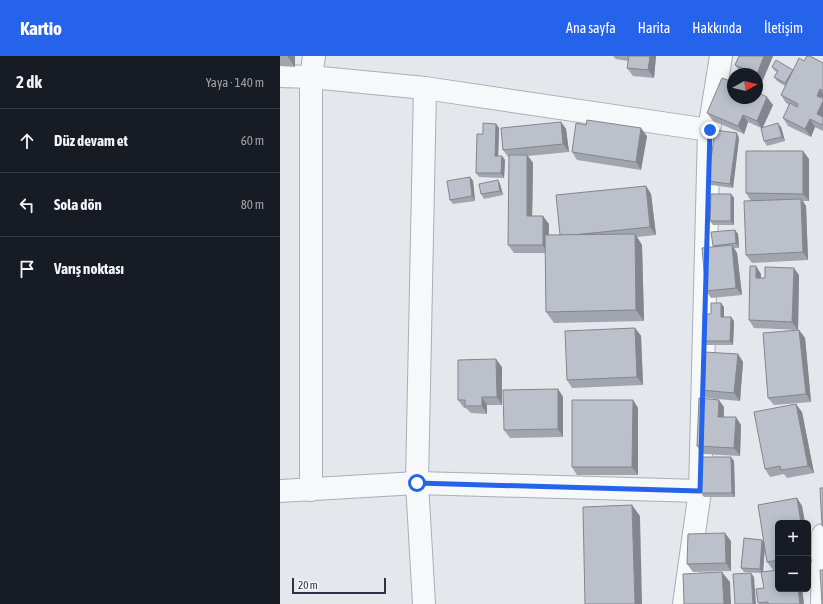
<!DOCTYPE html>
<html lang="tr">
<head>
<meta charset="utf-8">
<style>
  body { margin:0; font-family:"Asap Condensed",sans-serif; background:#242831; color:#f1f3f6 }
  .controls { position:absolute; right:12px; bottom:12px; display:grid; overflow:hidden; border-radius:6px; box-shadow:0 2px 10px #0003 }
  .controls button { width:36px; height:36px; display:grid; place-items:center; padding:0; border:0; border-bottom:1px solid #363941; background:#171b24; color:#f1f3f6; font:20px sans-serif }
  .compass { position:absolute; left:447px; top:12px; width:36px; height:36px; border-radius:50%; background:#171b24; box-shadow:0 2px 10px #0003; rotate:82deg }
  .scale { position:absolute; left:12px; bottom:10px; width:94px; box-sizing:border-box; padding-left:4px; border:2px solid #2b3445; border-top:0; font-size:11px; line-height:14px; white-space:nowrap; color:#2b3445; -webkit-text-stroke:3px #f4f6f9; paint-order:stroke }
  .stop { position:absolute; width:12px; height:12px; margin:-9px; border:3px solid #2563eb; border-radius:50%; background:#fff }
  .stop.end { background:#2563eb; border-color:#fff; box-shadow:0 1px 4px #0008 }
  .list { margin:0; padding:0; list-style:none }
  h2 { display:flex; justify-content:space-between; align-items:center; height:52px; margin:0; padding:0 16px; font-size:17px }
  h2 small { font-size:13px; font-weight:400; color:#9ea1a6 }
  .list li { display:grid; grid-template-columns:26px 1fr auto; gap:12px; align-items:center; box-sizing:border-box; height:64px; padding:0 16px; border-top:1px solid #363941 }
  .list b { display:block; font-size:15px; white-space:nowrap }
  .list em { font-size:13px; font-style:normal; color:#9ea1a6 }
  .icon { flex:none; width:22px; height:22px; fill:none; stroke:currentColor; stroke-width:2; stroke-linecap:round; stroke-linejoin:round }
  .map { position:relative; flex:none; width:543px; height:548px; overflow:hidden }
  header { display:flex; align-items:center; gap:24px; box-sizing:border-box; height:56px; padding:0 20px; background:#2563eb; color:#fff }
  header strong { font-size:19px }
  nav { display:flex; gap:22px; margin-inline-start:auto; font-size:14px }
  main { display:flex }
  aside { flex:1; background:#171b24 }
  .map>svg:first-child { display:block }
</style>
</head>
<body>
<header>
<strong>Kartio</strong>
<nav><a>Ana sayfa</a><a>Harita</a><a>Hakkında</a><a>İletişim</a></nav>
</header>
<main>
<aside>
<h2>2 dk<small>Yaya · 140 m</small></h2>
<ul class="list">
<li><svg class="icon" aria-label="ahead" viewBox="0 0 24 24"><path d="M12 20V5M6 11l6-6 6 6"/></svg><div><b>Düz devam et</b></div><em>60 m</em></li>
<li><svg class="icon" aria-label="left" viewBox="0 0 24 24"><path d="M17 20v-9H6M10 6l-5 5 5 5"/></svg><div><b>Sola dön</b></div><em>80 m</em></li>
<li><svg class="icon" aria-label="arrive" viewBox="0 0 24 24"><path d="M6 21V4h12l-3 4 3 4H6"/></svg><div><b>Varış noktası</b></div></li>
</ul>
</aside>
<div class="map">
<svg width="543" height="548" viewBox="0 0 543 548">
  <rect width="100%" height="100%" fill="#e4e7ec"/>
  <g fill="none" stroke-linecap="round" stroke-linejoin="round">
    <g stroke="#a9aeb7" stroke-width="24">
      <g id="minor">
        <polyline points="0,20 31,21 145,32 429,74"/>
        <polyline points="31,434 31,21 34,0"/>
        <polyline points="0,435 137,427 420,435"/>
        <polyline points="144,548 137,427 145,32"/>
        <polyline points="404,548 420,435 429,74 441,0"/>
        <polyline points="542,548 543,479"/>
      </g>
    </g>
    <use href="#minor" stroke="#f7f8fa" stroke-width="22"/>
  </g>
  <g fill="#a1a5ae">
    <polygon points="0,0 15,0 15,11 0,10"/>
    <polygon points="333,0 376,0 374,22 353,20 347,12 348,5 336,3"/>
    <polygon points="459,0 493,0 482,26 477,23 477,18 464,18 461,17 455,9"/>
    <polygon points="524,5 543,7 543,75 535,71 531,81 508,70 503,62 509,49 506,47 501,39 505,30 497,25 494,21 497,16 495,15 492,11 513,14"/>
    <polygon points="493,49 483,71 501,71 505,85 487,90 484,85 481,72 468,66 464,78 433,65 427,57"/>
    <polygon points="281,66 286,73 289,96 248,100 253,107 252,160 269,168 269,179 280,179 366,130 371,138 376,179 357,181 362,189 364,265 274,267 266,256 265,197 234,197 228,189 229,102 223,94"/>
    <polygon points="216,68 219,72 218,100 222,100 225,104 224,122 199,121 196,117 203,78"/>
    <polygon points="367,80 361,114 297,104 292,96"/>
    <polygon points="459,82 453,132 431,129 428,125"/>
    <polygon points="529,103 529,145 523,145 526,150 528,204 472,207 466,199 471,145 466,137"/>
    <polygon points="190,121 193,125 195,145 173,148 170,144"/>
    <polygon points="218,124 220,128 223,139 204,143 201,138"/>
    <polygon points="451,138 454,142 454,169 433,169 430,165"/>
    <polygon points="455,174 458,178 459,192 454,192 457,197 462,239 431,242 426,235 433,191"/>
    <polygon points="481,218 481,222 519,219 518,274 474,272 469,264"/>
    <polygon points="444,251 444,261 454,265 453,289 426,289 424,285 431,258"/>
    <polygon points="355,272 361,280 363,329 292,332 287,324"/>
    <polygon points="519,274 525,282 531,346 494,349 488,342"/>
    <polygon points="458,298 463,306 460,345 426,342 421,334"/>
    <polygon points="222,311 222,349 207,349 207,358 191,357 186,352 184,352 178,344"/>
    <polygon points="278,333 283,341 283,381 230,382 224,374"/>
    <polygon points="353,344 358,352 358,419 297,419 292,411"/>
    <polygon points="444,351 444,361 461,369 460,400 423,398 417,390"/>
    <polygon points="522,356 534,417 507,422 504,418 490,421 485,413"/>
    <polygon points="451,401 454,405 455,441 424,441 421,437"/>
    <polygon points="517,442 522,450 525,467 498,467 498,513 493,514 487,506 485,491 483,516 498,514 498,533 522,533 524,548 479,548 476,533 484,532 481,517 464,516 461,512 464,482 482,484 484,486 478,449"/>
    <polygon points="528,484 532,507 528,508"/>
    <polygon points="451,485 451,515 413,516 407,508"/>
  </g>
  <g fill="#83868d">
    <polygon points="7,0 15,0 15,11"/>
    <polygon points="370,0 376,0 374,22 368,14"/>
    <polygon points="484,0 493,0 482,26 477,18"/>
    <polygon points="540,33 543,38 543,64 537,58 537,40"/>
    <polygon points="487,41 493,49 482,73 477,65"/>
    <polygon points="463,59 468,66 464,78 458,70"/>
    <polygon points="530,63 535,71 531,81 525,73"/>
    <polygon points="281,66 286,73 289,96 283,88"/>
    <polygon points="498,67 501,71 505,85 502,81"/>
    <polygon points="216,68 219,72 218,105 215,100"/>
    <polygon points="361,72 367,80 361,114 356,106"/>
    <polygon points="457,77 459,82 453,132 450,128"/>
    <polygon points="523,95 529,103 529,145 523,138"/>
    <polygon points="247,99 253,107 252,168 247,160"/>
    <polygon points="222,100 225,104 224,122 221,117"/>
    <polygon points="190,121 193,125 195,145 192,140"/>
    <polygon points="218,124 220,128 223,139 220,135"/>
    <polygon points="366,130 371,138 376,179 370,171"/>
    <polygon points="451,138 454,142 454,169 451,165"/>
    <polygon points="521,143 526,150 528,204 523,196"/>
    <polygon points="263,160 269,168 268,197 263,189"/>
    <polygon points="455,174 458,178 459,192 456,187"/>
    <polygon points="355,178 362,189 364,265 356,254"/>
    <polygon points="452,189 457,197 462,239 456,232"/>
    <polygon points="476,210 481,218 481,230 476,222"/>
    <polygon points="514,212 519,219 518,274 512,266"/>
    <polygon points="441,247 444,251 444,265 441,261"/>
    <polygon points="451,261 454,265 453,289 450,285"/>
    <polygon points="355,272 361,280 363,329 357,321"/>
    <polygon points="519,274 525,282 531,346 526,338"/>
    <polygon points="458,298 463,306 460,345 454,337"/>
    <polygon points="216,303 222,311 222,349 217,341"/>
    <polygon points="278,333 283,341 283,381 278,373"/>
    <polygon points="202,341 207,349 207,358 202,350"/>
    <polygon points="353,344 358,352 358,419 352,411"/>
    <polygon points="439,344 444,351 443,368 438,361"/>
    <polygon points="516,348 522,356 534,417 528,410"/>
    <polygon points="456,361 461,369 460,400 454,392"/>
    <polygon points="451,401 454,405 455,441 452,437"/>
    <polygon points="517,442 522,450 525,467 521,467"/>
    <polygon points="352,449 360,460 362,548 355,548"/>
    <polygon points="445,477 451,485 451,515 446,507"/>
    <polygon points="482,484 485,488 483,518 480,513"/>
    <polygon points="528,484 532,507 528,502"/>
    <polygon points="442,516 450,526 451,548 444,548"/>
    <polygon points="471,517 474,521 476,548 473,548"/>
    <polygon points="518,533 522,533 524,548 520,548"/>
  </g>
  <g fill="#bbc0ca" stroke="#83868d">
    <polygon points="349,0 370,0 368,14 347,12"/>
    <polygon points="459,0 484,0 477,18 455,9"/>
    <polygon points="527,0 530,0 543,7 543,35 540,33 537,40 541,42 541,40 543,42 543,45 537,58 543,61 543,68 542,69 530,63 525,73 503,62 510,47 517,51 518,48 501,39 519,2 524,5"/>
    <polygon points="496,4 513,14 505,27 494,21 498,15 492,11"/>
    <polygon points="442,22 453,26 453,42 477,42 477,36 487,41 477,65 463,59 458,70 427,57"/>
    <polygon points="307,64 361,72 356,106 292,96 296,67 306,69"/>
    <polygon points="281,66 283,88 223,94 221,72"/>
    <polygon points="203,67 216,68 215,100 222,100 221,117 196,117 197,78 203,78"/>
    <polygon points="498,67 502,81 484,85 481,72"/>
    <polygon points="435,74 457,77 450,128 428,125"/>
    <polygon points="466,95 523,95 523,138 466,137"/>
    <polygon points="229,99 247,99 247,160 263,160 263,189 228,189"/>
    <polygon points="190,121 192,140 170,144 167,125"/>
    <polygon points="218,124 220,135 201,138 199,128"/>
    <polygon points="366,130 370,171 293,179 280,179 276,139"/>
    <polygon points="431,138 451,138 451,165 430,165"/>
    <polygon points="521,143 523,196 466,199 464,145"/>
    <polygon points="455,174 456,187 433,190 431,176"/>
    <polygon points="355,178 356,254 266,256 265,179"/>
    <polygon points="452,189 456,232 426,235 422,192"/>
    <polygon points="470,210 476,210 476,222 485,222 485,211 514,212 512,266 469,264"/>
    <polygon points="431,247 441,247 441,261 451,261 450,285 424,285 423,258 431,258"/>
    <polygon points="355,272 357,321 287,324 285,275"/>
    <polygon points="519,274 526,338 488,342 483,277"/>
    <polygon points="424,296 458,298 454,337 421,334"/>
    <polygon points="216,303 217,341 202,341 202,350 185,350 185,344 178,344 178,304"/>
    <polygon points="278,333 278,373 224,374 223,334"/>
    <polygon points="419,342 439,344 438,361 456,361 454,392 417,390"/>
    <polygon points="292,344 353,344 352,411 292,411"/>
    <polygon points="516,348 528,410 501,414 500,410 485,413 474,356"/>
    <polygon points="421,401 451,401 452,437 421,437"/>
    <polygon points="540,432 543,432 543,470 542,470"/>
    <polygon points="517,442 521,467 498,467 498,504 487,506 478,449"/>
    <polygon points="352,449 355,548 305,548 303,451"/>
    <polygon points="445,477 446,507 407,508 408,478"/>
    <polygon points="464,482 482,484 480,513 461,512"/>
    <polygon points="498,514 498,533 518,533 520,548 488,548 488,546 478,547 476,533 484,532 481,516"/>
    <polygon points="540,514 543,514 543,548 542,548"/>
    <polygon points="442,516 444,548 404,548 403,518"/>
    <polygon points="471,517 473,548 455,548 453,518"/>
  </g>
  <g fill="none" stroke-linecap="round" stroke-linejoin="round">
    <polyline stroke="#2563eb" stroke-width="5" points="137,427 420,435 430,74"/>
  </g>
</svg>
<div class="controls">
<button>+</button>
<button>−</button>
</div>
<svg class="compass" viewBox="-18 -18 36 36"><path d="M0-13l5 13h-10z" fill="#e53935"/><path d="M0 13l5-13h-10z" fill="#9ea1a6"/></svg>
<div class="scale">20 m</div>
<div class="stop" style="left:137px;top:427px"></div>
<div class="stop end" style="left:430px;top:74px"></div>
</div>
</main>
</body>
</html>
